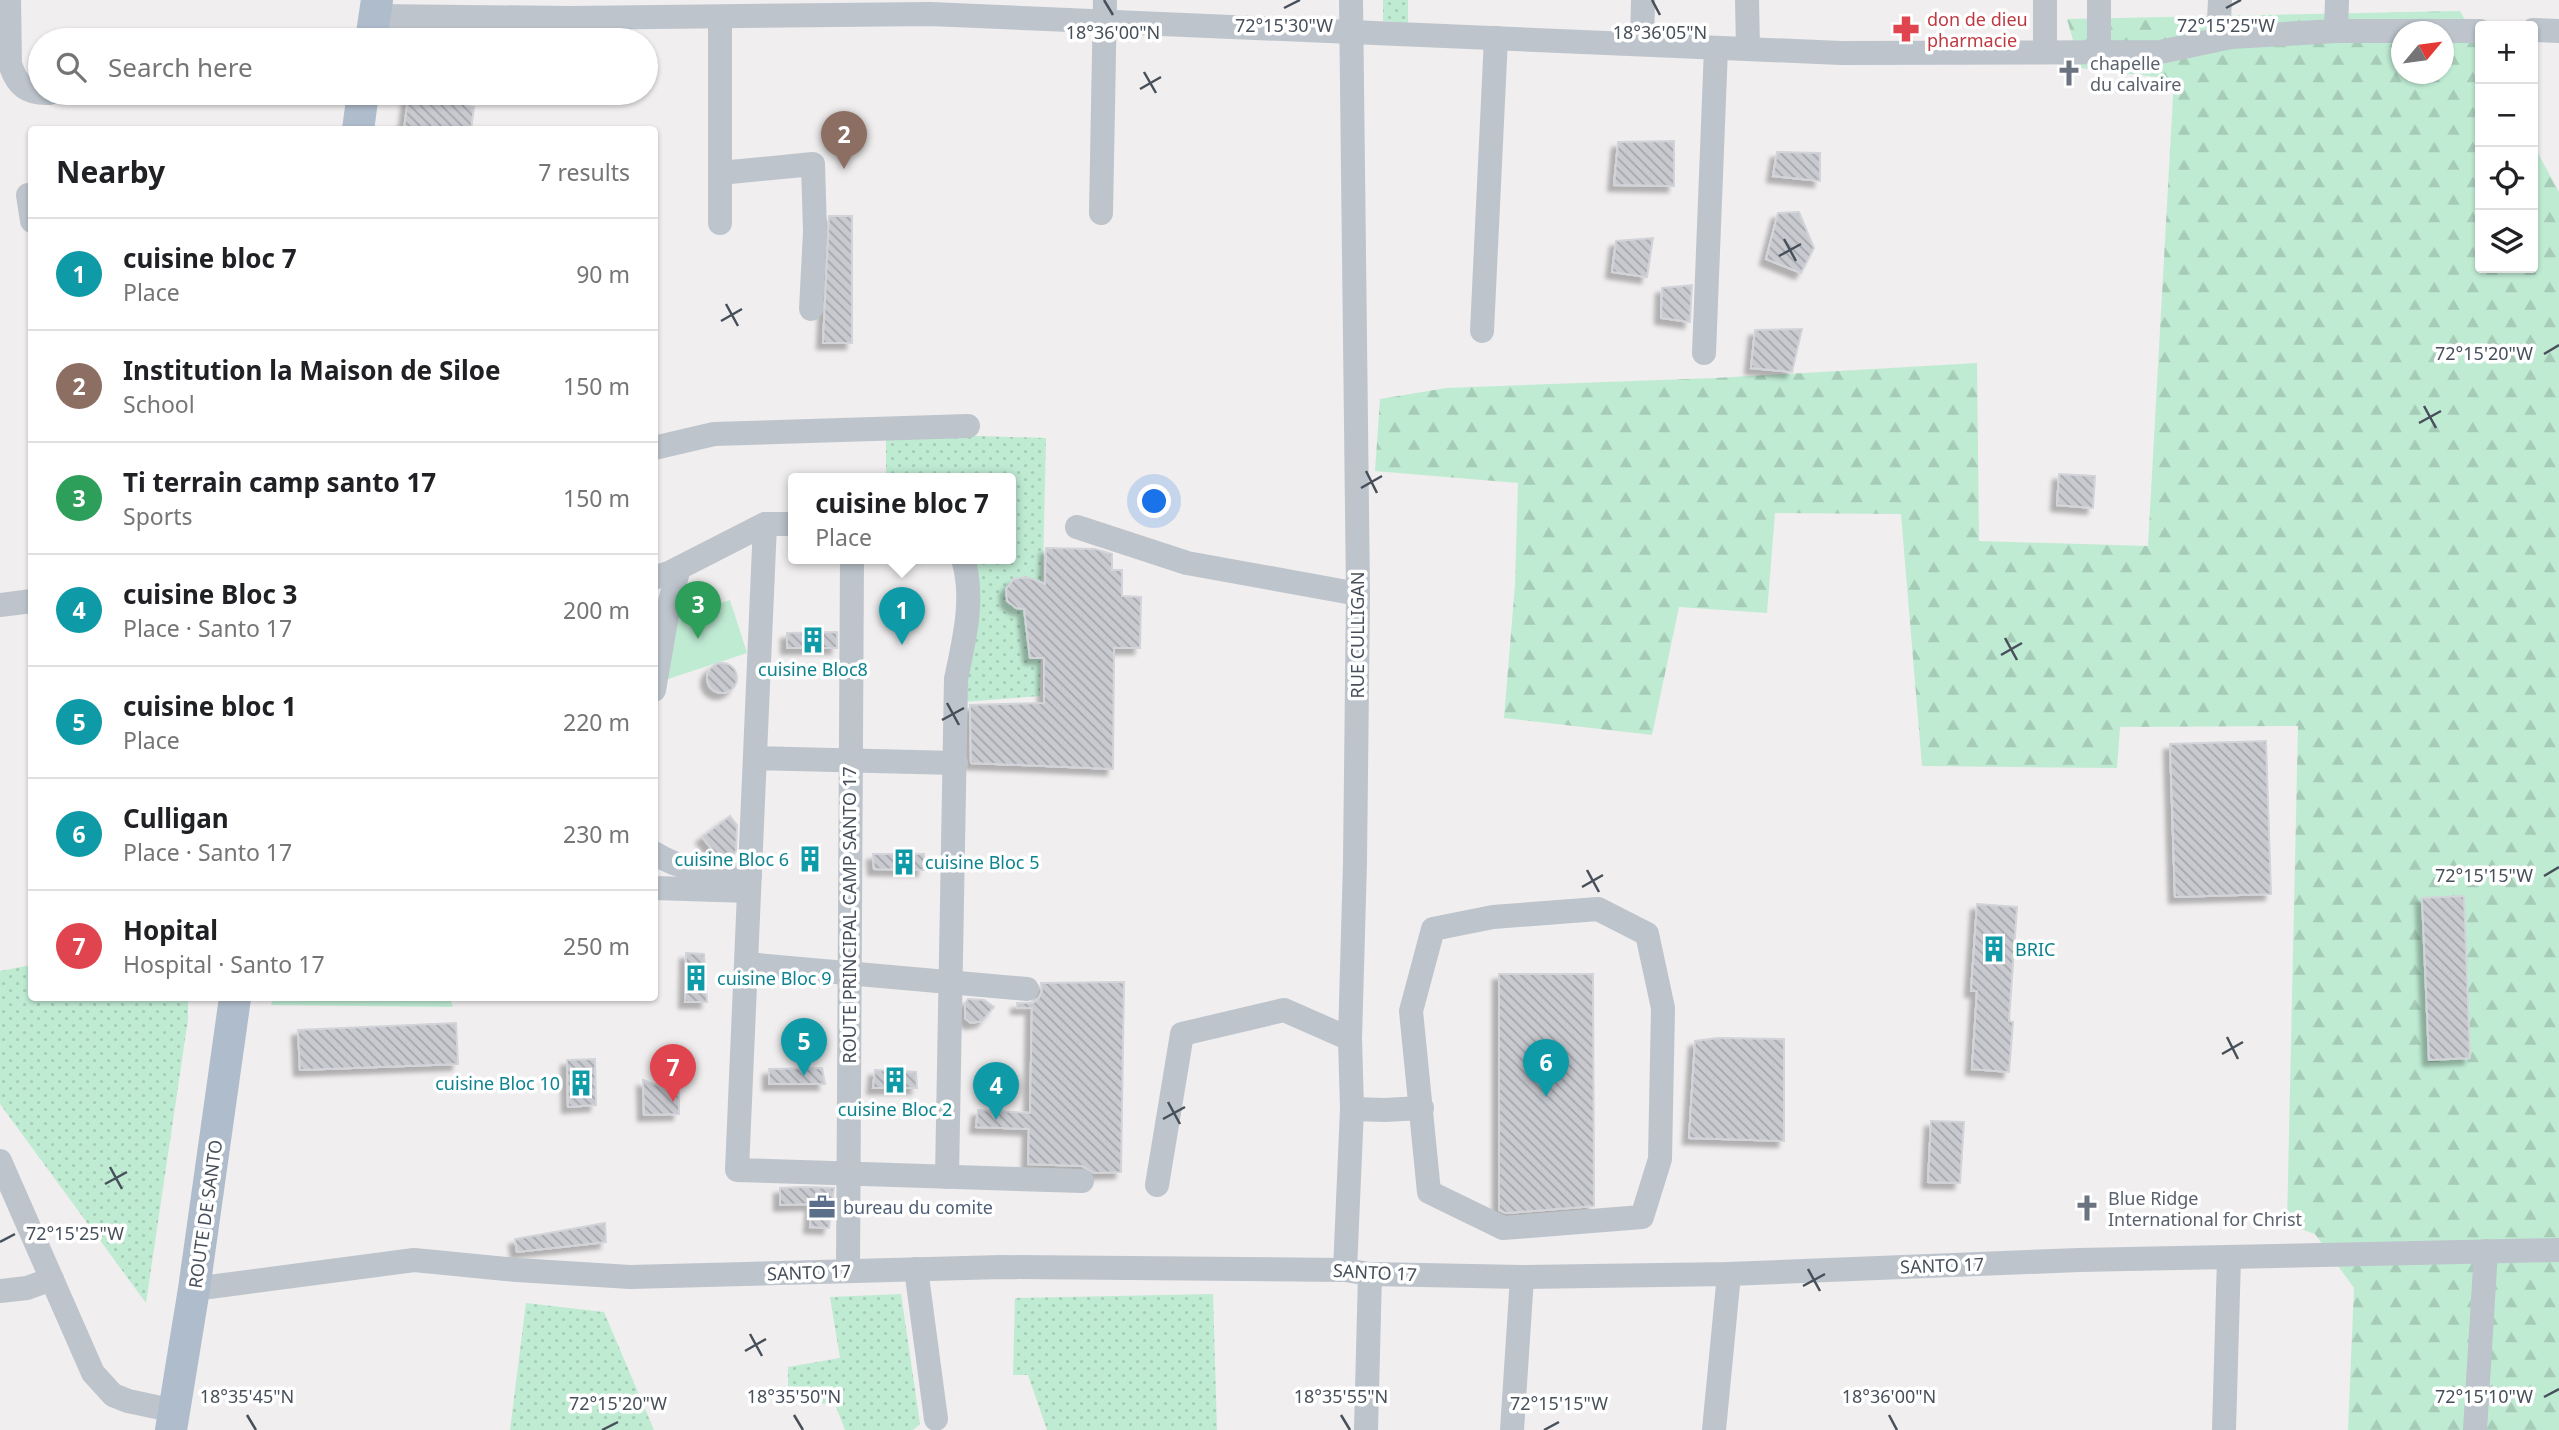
<!DOCTYPE html>
<html lang="en">
<head>
<meta charset="utf-8">
<style>
  body { margin:0; font-family:"Noto Sans",sans-serif; background:#f2f2f2; color:#202124 }
  .controls { position:absolute; right:21px; top:21px; display:grid; overflow:hidden; border-radius:7px; box-shadow:0 2px 5px #0004 }
  .controls button { width:63px; height:63px; display:grid; place-items:center; padding:0; border:0; border-bottom:2px solid #e0e0e0; background:#fff; color:#202124; font:35px sans-serif }
  .compass { position:absolute; left:2391px; top:21px; width:63px; height:63px; border-radius:50%; background:#fff; box-shadow:0 2px 5px #0004; rotate:61deg }
  .you { position:absolute; left:1155px; top:502px; width:24px; height:24px; margin:-18px; border:5px solid #fff; border-radius:50%; background:#1a73e8; box-shadow:0 0 0 10px #1a73e833 }
  .badge { display:grid; place-items:center; width:46px; height:46px; border-radius:50%; background:#b45309; color:#fff; font-size:23px; font-weight:700 }
  .pin { position:absolute; translate:-50% -58px; filter:drop-shadow(0 2px 4px #0008) }
  .pin::after { content:''; position:absolute; top:37px; width:24px; height:21px; background:inherit; clip-path:polygon(0 0,100% 0,50% 100%) }
  .popup { position:absolute; left:788px; top:473px; width:228px; height:91px; box-sizing:border-box; display:grid; place-content:center; border-radius:7px; background:#fff; filter:drop-shadow(0 2px 5px #0005); font-size:23px; white-space:nowrap; color:#757577 }
  .popup b { font-size:26px; color:#202124 }
  .popup::after { content:''; position:absolute; left:50%; top:100%; margin-left:-14px; border:14px solid transparent; border-top-color:#fff }
  .list { margin:0; padding:0; list-style:none }
  h2 { display:flex; justify-content:space-between; align-items:center; height:91px; margin:0; padding:0 28px; font-size:30px }
  h2 small { font-size:23px; font-weight:400; color:#757577 }
  .list li { display:grid; grid-template-columns:46px 1fr auto; gap:21px; align-items:center; box-sizing:border-box; height:112px; padding:0 28px; border-top:2px solid #e0e0e0 }
  .list b { display:block; font-size:26px; white-space:nowrap }
  .list p { margin:0; font-size:23px; white-space:nowrap; color:#757577 }
  .list em { font-size:23px; font-style:normal; color:#757577 }
  .icon { flex:none; width:38px; height:38px; fill:none; stroke:currentColor; stroke-width:2; stroke-linecap:round; stroke-linejoin:round }
  .map { position:relative; flex:none; width:2559px; height:1430px; overflow:hidden }
  .search { position:absolute; background:#fff; box-shadow:0 2px 5px #0004; left:28px; top:28px; width:630px; height:77px; display:flex; align-items:center; gap:18px; box-sizing:border-box; padding:0 24px; border-radius:38px; color:#757577; font-size:26px }
  .panel { position:absolute; background:#fff; box-shadow:0 2px 5px #0004; left:28px; top:126px; width:630px; height:875px; border-radius:7px }
  .map>svg:first-child { display:block }
</style>
</head>
<body>
<div class="map">
<svg width="2559" height="1430" viewBox="0 0 2559 1430">
  <defs>
    <pattern id="grass-dots" width="8" height="8" patternUnits="userSpaceOnUse" patternTransform="scale(1.75)"><rect width="8" height="8" fill="#bfebd3"/><path d="M2 2h.1M6 6h.1" fill="none" stroke="#a6cbb7" stroke-width="1.8" stroke-linecap="round"/></pattern>
    <pattern id="forest-firs" width="22" height="20" patternUnits="userSpaceOnUse" patternTransform="scale(1.75)"><rect width="22" height="20" fill="#bfebd3"/><path d="M5 1l3.5 6h-7zM16 11l3.5 6h-7z" fill="#a6cbb7"/></pattern>
    <pattern id="building-back-hatch" width="6" height="6" patternUnits="userSpaceOnUse" patternTransform="scale(1.75)"><rect width="6" height="6" fill="#c8cad0"/><path d="M-1 5l2 2M0 0l6 6M5-1l2 2" fill="none" stroke="#a4a6ac"/></pattern>
    <filter id="shadow"><feDropShadow dx="-6" dy="6" stdDeviation="2" flood-color="#0004"/></filter>
  </defs>
  <rect width="100%" height="100%" fill="#f0eeee"/>
  <g fill="url(#grass-dots)">
    <polygon points="1383,0 1408,0 1408,23 1383,21"/>
    <polygon points="886,433 1046,438 1040,696 962,702 966,559 1010,559 1010,479 886,479"/>
    <polygon points="31,965 32,998 188,998 188,1019 146,1303 0,1104 0,971"/>
    <polygon points="901,1294 920,1424 913,1430 845,1430 835,1404 788,1402 788,1367 840,1358 830,1297"/>
    <polygon points="1213,1294 1217,1430 1047,1430 1028,1375 1013,1375 1015,1298"/>
    <polygon points="526,1303 604,1312 654,1430 510,1430"/>
  </g>
  <path fill="url(#forest-firs)" fill-rule="evenodd" d="M2460,11L2480,47V268H2533V144L2559,192V1430H2348L2354,1288L2315,1234L2287,1224L2298,726L2120,727L2117,768L1922,766L1901,514L1775,513L1767,613L1679,607L1652,735L1504,718L1515,585L1518,483L1375,471L1380,399L1446,388L1715,378L1977,363L1979,541L2148,546L2174,79L2081,68L2067,19ZM2402,32H2444V74H2402Z"/>
  <g fill="#bfebd3">
    <polygon points="730,600 747,653 659,682 654,624"/>
    <polygon points="273,998 450,998 453,1007 271,1005"/>
  </g>
  <g fill="url(#building-back-hatch)" stroke="#d2d4d9" stroke-width="2" filter="url(#shadow)">
    <polygon points="451,93 468,93 466,106 474,107 471,130 404,130 408,98 449,103"/>
    <polygon points="1674,141 1674,186 1614,185 1618,142"/>
    <polygon points="1777,152 1820,153 1820,181 1773,176"/>
    <polygon points="1799,212 1814,248 1801,273 1766,259 1778,213"/>
    <polygon points="829,216 852,216 852,343 823,343"/>
    <polygon points="1653,238 1647,277 1612,272 1616,241"/>
    <polygon points="1692,285 1690,322 1661,318 1662,288"/>
    <polygon points="1802,329 1792,372 1751,368 1755,330"/>
    <polygon points="2059,474 2095,476 2093,508 2057,505"/>
    <polygon points="1046,548 1095,549 1112,554 1112,570 1122,570 1122,596 1141,597 1140,648 1114,648 1113,769 971,763 970,705 1044,703 1044,658 1030,658 1024,609 1016,608 1007,601 1006,589 1014,579 1027,577 1045,584"/>
    <polygon points="837,632 837,648 787,648 787,633"/>
    <circle cx="722" cy="678" r="15"/>
    <polygon points="2266,741 2271,894 2175,897 2170,744"/>
    <polygon points="730,816 737,825 736,852 727,859 719,858 702,837"/>
    <polygon points="873,854 924,854 924,870 874,869"/>
    <polygon points="2464,896 2470,1058 2429,1060 2422,898"/>
    <polygon points="1977,904 2017,907 2009,1021 2013,1022 2009,1072 1972,1069 1977,991 1971,991"/>
    <polygon points="686,953 704,954 707,1002 685,1002"/>
    <polygon points="1499,974 1593,974 1594,1206 1506,1213 1499,1210"/>
    <polygon points="1124,982 1121,1172 1094,1173 1082,1166 1028,1164 1029,1129 976,1127 978,1110 1030,1113 1032,1008 1017,1008 1017,1003 1033,1003 1039,998 1042,991 1041,983"/>
    <polygon points="968,999 984,1000 994,1007 982,1021 971,1023 965,1018 965,1003"/>
    <polygon points="456,1023 458,1064 300,1070 298,1030"/>
    <polygon points="1718,1038 1784,1039 1784,1141 1689,1138 1695,1041"/>
    <polygon points="595,1059 596,1105 568,1107 567,1060"/>
    <polygon points="822,1068 825,1084 769,1084 769,1069"/>
    <polygon points="875,1070 916,1072 917,1088 873,1088"/>
    <polygon points="643,1080 679,1093 679,1114 644,1115"/>
    <polygon points="1931,1121 1964,1122 1960,1183 1928,1182"/>
    <polygon points="804,1187 834,1188 829,1228 810,1227 812,1204 780,1205 780,1188"/>
    <polygon points="605,1223 606,1242 517,1252 515,1239"/>
  </g>
  <g fill="none" stroke-linecap="round" stroke-linejoin="round">
    <g stroke="#bdc4cc" stroke-width="24">
      <path d="M9,0L10,64C17,86 27,94 50,93"/>
      <polyline points="1747,0 1748,49"/>
      <polyline points="2045,0 2045,51"/>
      <polyline points="375,16 571,18 930,14 1841,53 2160,52 2231,37 2336,31 2480,31"/>
      <polyline points="2533,30 2559,31"/>
      <polyline points="2336,31 2337,0"/>
      <polyline points="2218,39 2220,0"/>
      <polyline points="1642,44 1643,0"/>
      <polyline points="2099,51 2099,0"/>
      <polyline points="720,173 813,164 815,232 811,309"/>
      <polyline points="28,195 32,221"/>
      <polyline points="1101,213 1105,0"/>
      <polyline points="720,223 720,17"/>
      <polyline points="1482,331 1496,38"/>
      <polyline points="1704,353 1716,48"/>
      <polyline points="654,448 714,434 968,426"/>
      <polyline points="765,524 737,1170 1082,1181"/>
      <polyline points="1077,527 1187,563 1358,594"/>
      <polyline points="654,578 671,572 765,524 794,524"/>
      <polyline points="0,605 32,601"/>
      <polyline points="654,690 668,609 679,568"/>
      <polyline points="756,758 956,763"/>
      <path d="M654,853C684,872 715,873 750,876"/>
      <polyline points="654,888 749,891"/>
      <polygon points="1598,909 1647,934 1663,1008 1660,1159 1642,1217 1503,1228 1429,1192 1411,1011 1433,929 1493,917"/>
      <polyline points="746,964 1027,989"/>
      <polyline points="1352,1109 1384,1110 1422,1108"/>
      <polyline points="0,1161 93,1373 113,1395 128,1401 175,1411"/>
      <path d="M947,1177L956,679C964,640 975,598 963,559"/>
      <polyline points="1157,1185 1182,1034 1284,1010 1350,1039"/>
      <polyline points="916,1269 936,1419"/>
      <polyline points="1345,1270 1352,1109 1350,1039 1355,862 1358,594 1351,0"/>
      <polyline points="848,1271 852,559"/>
      <polyline points="194,1289 414,1260 517,1270 630,1277 1002,1267 1345,1270 1370,1274 1522,1277 1729,1274 2079,1260 2559,1250"/>
      <polyline points="0,1291 27,1288 52,1279"/>
      <polyline points="1366,1430 1370,1274"/>
      <polyline points="1512,1430 1522,1277"/>
      <polyline points="1714,1430 1729,1274"/>
      <polyline points="2224,1430 2229,1258"/>
      <polyline points="2475,1430 2486,1251"/>
    </g>
    <g stroke="#afbccb" stroke-width="32">
      <polyline points="371,40 377,0"/>
      <polyline points="358,130 363,93"/>
      <polyline points="171,1430 194,1289 235,998"/>
    </g>
  </g>
  <path fill="none" stroke="#47505a" stroke-width="2.5" d="M1104,0L1113,15M1652,0L1660,15M1284,8L1300,0M2226,8L2241,0M1144,72L1156,93M1140,89L1161,77M1784,239L1796,261M1779,256L1801,244M726,304L738,326M721,321L742,309M2544,354L2559,345M2424,406L2436,428M2419,423L2441,411M1366,471L1377,493M1361,488L1382,476M2005,638L2017,660M2001,655L2022,643M947,703L959,725M942,720L964,708M1587,870L1599,892M2544,876L2559,867M1582,887L1603,875M2227,1037L2238,1059M2222,1054L2243,1042M1168,1102L1180,1124M1163,1119L1185,1107M110,1167L122,1189M105,1184L127,1172M0,1242L15,1234M1808,1269L1820,1291M1803,1286L1825,1274M750,1334L762,1356M745,1351L766,1339M2544,1397L2559,1389M247,1415L256,1430M794,1415L803,1430M1341,1415L1350,1430M1889,1415L1897,1430M602,1430L618,1422M1544,1430L1559,1422"/>
  <defs>
    <g id="pharmacy-bare" transform="scale(2.1)"><path d="M-2-6h4v4h4v4h-4v4h-4v-4h-4v-4h4Z" fill="#e0444e" stroke="#fff" stroke-width="2.5" paint-order="stroke"/></g>
    <g id="church-bare" transform="scale(2.1)"><path d="M-1.2-6h2.4v3.5h3.3v2.4h-3.3V6h-2.4V-.1h-3.3v-2.4h3.3Z" fill="#6b7280" stroke="#fff" stroke-width="2.5" paint-order="stroke"/></g>
    <g id="building-bare" transform="scale(2.1)"><path d="M-4-6H4V6H1V3H-1V6H-4ZM-2.5-4.3h1.7v1.8h-1.7ZM.8-4.3h1.7v1.8H.8ZM-2.5-1h1.7V.8h-1.7ZM.8-1h1.7V.8H.8Z" fill="#0f9aa8" stroke="#fff" stroke-width="2.5" paint-order="stroke"/></g>
    <g id="office-bare" transform="scale(2.1)"><path d="M-6-3h4V-5.5h4V-3h4V5H-6ZM-1-4.5V-3h2v-1.5ZM-6 0V1H6V0Z" fill="#5c6f8a" stroke="#fff" stroke-width="2.5" paint-order="stroke"/></g>
  </defs>
  <g fill-rule="evenodd">
    <use href="#pharmacy-bare" x="1906" y="29"/>
    <use href="#church-bare" x="2069" y="73"/>
    <use href="#building-bare" x="813" y="640"/>
    <use href="#building-bare" x="810" y="859"/>
    <use href="#building-bare" x="904" y="862"/>
    <use href="#building-bare" x="1994" y="949"/>
    <use href="#building-bare" x="696" y="978"/>
    <use href="#building-bare" x="895" y="1080"/>
    <use href="#building-bare" x="581" y="1083"/>
    <use href="#office-bare" x="822" y="1207"/>
    <use href="#church-bare" x="2087" y="1208"/>
  </g>
  <g text-anchor="middle" dominant-baseline="central" stroke-width="7" stroke-linejoin="round" paint-order="stroke">
    <g font-size="18" fill="#be3a42" stroke="#fff" text-anchor="start">
      <text x="1927" y="19">don de dieu<tspan x="1927" dy="21">pharmacie</tspan></text>
    </g>
    <g font-size="18" fill="#5b616d" stroke="#fff" text-anchor="start">
      <text x="2090" y="63">chapelle<tspan x="2090" dy="21">du calvaire</tspan></text>
      <text x="2108" y="1198">Blue Ridge<tspan x="2108" dy="21">International for Christ</tspan></text>
    </g>
    <g font-size="18" fill="#47505a" stroke="#fff">
      <text transform="translate(1357 635) rotate(-90)">RUE CULLIGAN</text>
      <text transform="translate(849 915) rotate(-90)">ROUTE PRINCIPAL CAMP SANTO 17</text>
      <text transform="translate(205 1214) rotate(-82)">ROUTE DE SANTO</text>
      <text transform="translate(1942 1265) rotate(-2)">SANTO 17</text>
      <text transform="translate(809 1272) rotate(-2)">SANTO 17</text>
      <text transform="translate(1375 1272) rotate(3)">SANTO 17</text>
    </g>
    <g font-size="18" fill="#0d838f" stroke="#fff" text-anchor="start">
      <text x="813" y="669" text-anchor="middle">cuisine Bloc8</text>
      <text x="789" y="859" text-anchor="end">cuisine Bloc 6</text>
      <text x="925" y="862">cuisine Bloc 5</text>
      <text x="2015" y="949">BRIC</text>
      <text x="717" y="978">cuisine Bloc 9</text>
      <text x="560" y="1083" text-anchor="end">cuisine Bloc 10</text>
      <text x="895" y="1109" text-anchor="middle">cuisine Bloc 2</text>
    </g>
    <g font-size="18" fill="#4e5e75" stroke="#fff" text-anchor="start">
      <text x="843" y="1207">bureau du comite</text>
    </g>
  </g>
  <g font-size="18" text-anchor="middle" fill="#47505a" stroke="#fff" stroke-width="7" stroke-linejoin="round" paint-order="stroke">
    <text x="1284" y="32">72°15'30"W</text>
    <text x="2226" y="32">72°15'25"W</text>
    <text x="1113" y="39">18°36'00"N</text>
    <text x="1660" y="39">18°36'05"N</text>
    <text x="2484" y="360">72°15'20"W</text>
    <text x="2484" y="882">72°15'15"W</text>
    <text x="75" y="1240">72°15'25"W</text>
    <text x="247" y="1403">18°35'45"N</text>
    <text x="794" y="1403">18°35'50"N</text>
    <text x="1341" y="1403">18°35'55"N</text>
    <text x="1889" y="1403">18°36'00"N</text>
    <text x="2484" y="1403">72°15'10"W</text>
    <text x="618" y="1410">72°15'20"W</text>
    <text x="1559" y="1410">72°15'15"W</text>
  </g>
</svg>
<div class="controls">
<button>+</button>
<button>−</button>
<button><svg class="icon" aria-label="locate" viewBox="0 0 24 24"><circle cx="12" cy="12" r="6"/><path d="M12 2v4M12 18v4M2 12h4M18 12h4"/></svg></button>
<button><svg class="icon" aria-label="layers" viewBox="0 0 24 24"><path d="M12 4l9 5-9 5-9-5zM3 14l9 5 9-5"/></svg></button>
</div>
<svg class="compass" viewBox="-18 -18 36 36"><path d="M0-13l5 13h-10z" fill="#e53935"/><path d="M0 13l5-13h-10z" fill="#757577"/></svg>
<div class="you"></div>
<div class="pin badge" style="left:902px;top:645px;background:#0f9aa8">1</div>
<div class="popup"><b>cuisine bloc 7</b>Place</div>
<div class="pin badge" style="left:844px;top:169px;background:#8d6e63">2</div>
<div class="pin badge" style="left:698px;top:639px;background:#2e9e5b">3</div>
<div class="pin badge" style="left:996px;top:1120px;background:#0f9aa8">4</div>
<div class="pin badge" style="left:804px;top:1076px;background:#0f9aa8">5</div>
<div class="pin badge" style="left:1546px;top:1097px;background:#0f9aa8">6</div>
<div class="pin badge" style="left:673px;top:1102px;background:#e0444e">7</div>
<div class="search"><svg class="icon" aria-label="search" viewBox="0 0 24 24"><circle cx="10" cy="10" r="6"/><path d="M15 15l6 6"/></svg>Search here</div>
<section class="panel">
<h2>Nearby<small>7 results</small></h2>
<ul class="list">
<li><span class="badge" style="background:#0f9aa8">1</span><div><b>cuisine bloc 7</b><p>Place</p></div><em>90 m</em></li>
<li><span class="badge" style="background:#8d6e63">2</span><div><b>Institution la Maison de Siloe</b><p>School</p></div><em>150 m</em></li>
<li><span class="badge" style="background:#2e9e5b">3</span><div><b>Ti terrain camp santo 17</b><p>Sports</p></div><em>150 m</em></li>
<li><span class="badge" style="background:#0f9aa8">4</span><div><b>cuisine Bloc 3</b><p>Place · Santo 17</p></div><em>200 m</em></li>
<li><span class="badge" style="background:#0f9aa8">5</span><div><b>cuisine bloc 1</b><p>Place</p></div><em>220 m</em></li>
<li><span class="badge" style="background:#0f9aa8">6</span><div><b>Culligan</b><p>Place · Santo 17</p></div><em>230 m</em></li>
<li><span class="badge" style="background:#e0444e">7</span><div><b>Hopital</b><p>Hospital · Santo 17</p></div><em>250 m</em></li>
</ul>
</section>
</div>
</body>
</html>
